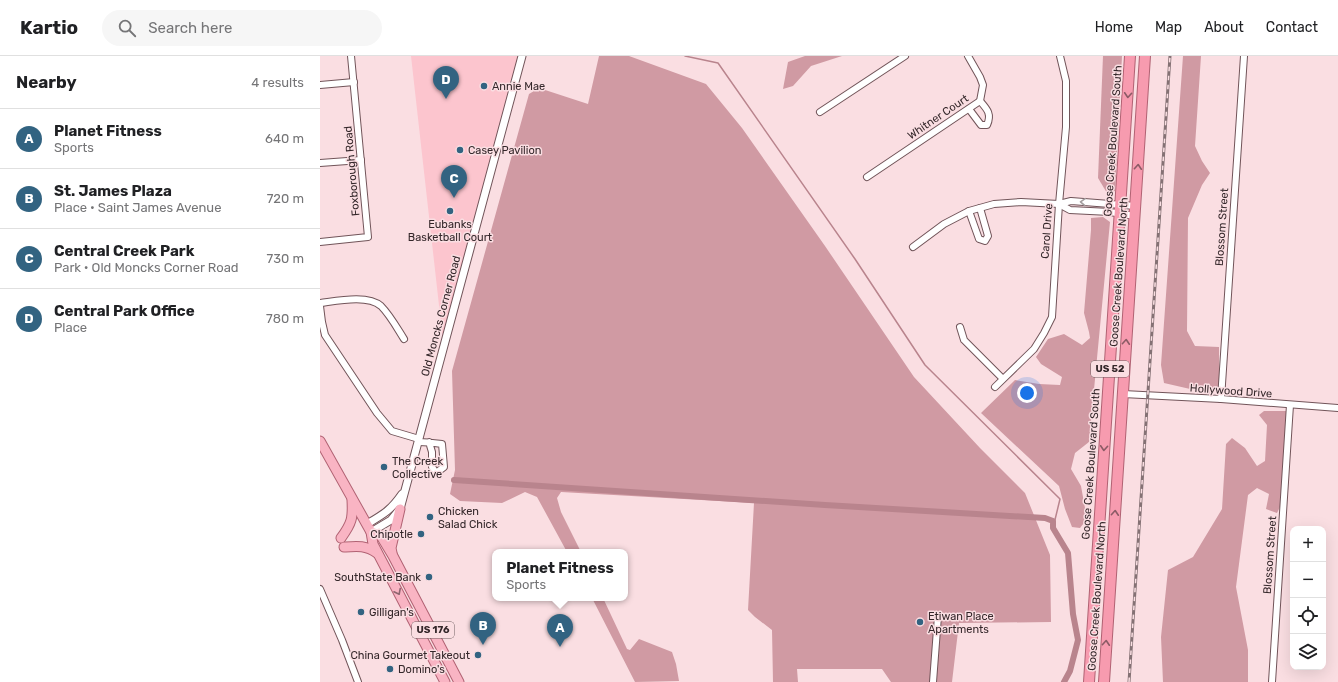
<!DOCTYPE html>
<html lang="en">
<head>
<meta charset="utf-8">
<style>
  body { margin:0; font-family:Rubik,sans-serif; background:#f6f6f6; color:#202124 }
  .controls { position:absolute; right:12px; bottom:12px; display:grid; overflow:hidden; border-radius:8px; box-shadow:0 4px 16px #0002 }
  .controls button { width:36px; height:36px; display:grid; place-items:center; padding:0; border:0; border-bottom:1px solid #e0e0e0; background:#fff; color:#202124; font:20px sans-serif }
  .you { position:absolute; left:707px; top:337px; width:14px; height:14px; margin:-10px; border:3px solid #fff; border-radius:50%; background:#1a73e8; box-shadow:0 0 0 6px #1a73e833 }
  .badge { display:grid; place-items:center; width:26px; height:26px; border-radius:50%; background:#326381; color:#fff; font-size:13px; font-weight:700 }
  .pin { position:absolute; translate:-50% -33px; filter:drop-shadow(0 1px 2px #0008) }
  .pin::after { content:''; position:absolute; top:21px; width:14px; height:12px; background:inherit; clip-path:polygon(0 0,100% 0,50% 100%) }
  .popup { position:absolute; left:172px; top:493px; width:136px; height:52px; box-sizing:border-box; display:grid; place-content:center; border-radius:8px; background:#fff; filter:drop-shadow(0 1px 3px #0005); font-size:13px; white-space:nowrap; color:#757577 }
  .popup b { font-size:15px; color:#202124 }
  .popup::after { content:''; position:absolute; left:50%; top:100%; margin-left:-8px; border:8px solid transparent; border-top-color:#fff }
  .list { margin:0; padding:0; list-style:none }
  h2 { display:flex; justify-content:space-between; align-items:center; height:52px; margin:0; padding:0 16px; font-size:17px }
  h2 small { font-size:13px; font-weight:400; color:#757577 }
  .list li { display:grid; grid-template-columns:26px 1fr auto; gap:12px; align-items:center; box-sizing:border-box; height:60px; padding:0 16px; border-top:1px solid #e0e0e0 }
  .list b { display:block; font-size:15px; white-space:nowrap }
  .list p { margin:0; font-size:13px; white-space:nowrap; color:#757577 }
  .list em { font-size:13px; font-style:normal; color:#757577 }
  .icon { flex:none; width:22px; height:22px; fill:none; stroke:currentColor; stroke-width:2; stroke-linecap:round; stroke-linejoin:round }
  .map { position:relative; flex:none; width:1018px; height:626px; overflow:hidden }
  header { display:flex; align-items:center; gap:24px; box-sizing:border-box; height:56px; padding:0 20px; background:#fff; border-bottom:1px solid #e0e0e0 }
  header strong { font-size:19px }
  nav { display:flex; gap:22px; margin-inline-start:auto; font-size:14px }
  .search { width:280px; height:36px; background:#f6f6f6; display:flex; align-items:center; gap:10px; box-sizing:border-box; padding:0 14px; border-radius:22px; color:#757577; font-size:15px }
  main { display:flex }
  aside { flex:1; background:#fff }
  .map>svg:first-child { display:block }
</style>
</head>
<body>
<header>
<strong>Kartio</strong>
<div class="search"><svg class="icon" aria-label="search" viewBox="0 0 24 24"><circle cx="10" cy="10" r="6"/><path d="M15 15l6 6"/></svg>Search here</div>
<nav><a>Home</a><a>Map</a><a>About</a><a>Contact</a></nav>
</header>
<main>
<aside>
<h2>Nearby<small>4 results</small></h2>
<ul class="list">
<li><span class="badge">A</span><div><b>Planet Fitness</b><p>Sports</p></div><em>640 m</em></li>
<li><span class="badge">B</span><div><b>St. James Plaza</b><p>Place · Saint James Avenue</p></div><em>720 m</em></li>
<li><span class="badge">C</span><div><b>Central Creek Park</b><p>Park · Old Moncks Corner Road</p></div><em>730 m</em></li>
<li><span class="badge">D</span><div><b>Central Park Office</b><p>Place</p></div><em>780 m</em></li>
</ul>
</aside>
<div class="map">
<svg width="1018" height="626" viewBox="0 0 1018 626">
  <rect width="100%" height="100%" fill="#fadee2"/>
  <polygon fill="#fcc5ce" points="91,0 199,0 123,285"/>
  <g fill="#d09aa3">
    <polygon points="279,0 309,0 386,28 422,72 505,190 594,321 660,392 705,437 730,499 731,566 639,567 632,626 571,626 562,613 477,613 478,626 453,626 452,574 435,561 428,554 434,447 241,436 237,442 241,456 261,496 247,496 217,441 205,436 182,447 140,445 130,438 135,414 132,315 209,38 219,32 268,48"/>
    <polygon points="485,0 522,0 491,10 473,30 463,33 468,6"/>
    <polygon points="783,0 802,0 795,135 787,137 778,122"/>
    <polygon points="863,0 881,0 875,90 882,105 890,117 882,129 868,162 867,275 875,290 899,291 899,330 892,338 844,327 841,309"/>
    <polygon points="783,161 790,166 769,386 755,397 751,413 761,430 767,463 760,472 752,471 745,453 739,430 661,357 695,324 719,328 740,329 742,321 721,308 716,301 728,283 744,278 762,289 770,282 769,276 764,257 771,174 771,162"/>
    <polygon points="944,355 968,355 962,447 957,457 946,453 949,438 937,432 928,439 916,531 928,594 928,626 843,626 841,581 848,514 873,501 902,453 906,388 912,382 925,392 937,410 945,405 947,369 939,359"/>
    <polygon points="272,542 283,542 307,593 310,594 319,583 352,596 356,608 359,625 315,626"/>
  </g>
  <g fill="none" stroke-linecap="round" stroke-linejoin="round">
    <polyline stroke="#b9848d" stroke-width="1.5" points="365,0 398,7 535,203 605,309 740,443 733,472"/>
    <polyline stroke="#b9848d" stroke-width="6" points="134,424 505,449 725,462 733,465 733,472 748,497 753,558 758,584 750,615 744,626"/>
    <g stroke="#715459" stroke-width="8">
      <g id="minor">
        <polyline points="0,29 34,26"/>
        <path d="M649,53L661,69H667C672,58 667,53 660,45"/>
        <polyline points="500,56 585,0"/>
        <polyline points="0,107 41,104"/>
        <polyline points="547,121 660,45 663,29 660,21 648,0"/>
        <polyline points="739,148 750,154 790,156 815,160"/>
        <polyline points="649,155 659,183 665,185 668,180 660,152"/>
        <polyline points="0,186 48,181 31,0"/>
        <polyline points="593,191 624,168 649,155 674,148 701,146 739,148 751,145 816,150"/>
        <path d="M0,247C16,245 48,238 61,250C70,259 77,272 84,283"/>
        <polyline points="0,250 2,266 5,279 57,357 72,375 99,383"/>
        <polyline points="640,271 644,284 682,322"/>
        <polyline points="675,331 714,293 724,277 732,261 739,148 746,71 746,25 740,0"/>
        <polyline points="803,338 901,343 1018,352"/>
        <polyline points="901,343 924,0"/>
        <path d="M99,386C106,386 114,387 122,388L124,411L116,417L112,411V396L109,386"/>
        <polyline points="0,533 22,584 38,626"/>
        <polyline points="613,626 618,560"/>
        <polyline points="952,626 970,349"/>
      </g>
    </g>
    <g stroke="#715459" stroke-width="9">
      <g id="tertiary">
        <path d="M47,468C64,458 71,454 82,438"/>
        <polyline points="51,476 71,464 80,453 202,0"/>
      </g>
    </g>
    <g stroke="#b16273" stroke-width="11">
      <g id="primary">
        <polyline points="0,385 51,476 53,488 125,626"/>
        <polyline points="51,476 61,480 73,500 139,626"/>
        <path d="M21,482C32,467 33,462 32,444"/>
        <path d="M24,491C37,490 46,489 57,497"/>
        <polyline points="72,497 71,492 80,453"/>
      </g>
    </g>
    <g stroke="#b16273" stroke-width="12">
      <g id="trunk">
        <polyline points="769,626 810,0"/>
        <polyline points="784,626 825,0"/>
      </g>
    </g>
    <use href="#minor" stroke="#fff" stroke-width="6"/>
    <use href="#tertiary" stroke="#fff" stroke-width="7"/>
    <use href="#primary" stroke="#f9b4c3" stroke-width="9"/>
    <use href="#trunk" stroke="#f79baf" stroke-width="10"/>
    <g stroke="#847174" stroke-width="3">
      <polyline id="rail" points="809,626 850,0"/>
    </g>
    <use href="#rail" stroke="#fadee2" stroke-width="1.5" stroke-dasharray="4.5" stroke-linecap="butt"/>
  </g>
  <defs><path id="oneway-chevron" d="M-2-3.5L2.5 0L-2 3.5" fill="none" stroke-width="1.6" stroke-linecap="round" stroke-linejoin="round"/></defs>
  <g stroke="#8c5b66">
    <use href="#oneway-chevron" transform="translate(808 39) rotate(94)"/>
    <use href="#oneway-chevron" transform="translate(818 111) rotate(-86)"/>
    <use href="#oneway-chevron" transform="translate(806 286) rotate(-86)"/>
    <use href="#oneway-chevron" transform="translate(784 392) rotate(94)"/>
    <use href="#oneway-chevron" transform="translate(795 457) rotate(-86)"/>
    <use href="#oneway-chevron" transform="translate(786 587) rotate(-86)"/>
  </g>
  <use stroke="#a49e9f" href="#oneway-chevron" transform="translate(763 146) rotate(-177)"/>
  <use stroke="#8d666f" href="#oneway-chevron" transform="translate(78 536) rotate(63)"/>
  <g fill="#326381" stroke="#fadee2" stroke-width="1.5">
    <circle cx="164" cy="30" r="4"/>
    <circle cx="140" cy="94" r="4"/>
    <circle cx="130" cy="155" r="4"/>
    <circle cx="64" cy="411" r="4"/>
    <circle cx="110" cy="461" r="4"/>
    <circle cx="101" cy="478" r="4"/>
    <circle cx="109" cy="521" r="4"/>
    <circle cx="41" cy="556" r="4"/>
    <circle cx="600" cy="566" r="4"/>
    <circle cx="158" cy="599" r="4"/>
    <circle cx="70" cy="613" r="4"/>
  </g>
  <g text-anchor="middle" dominant-baseline="central" stroke-width="3" stroke-linejoin="round" paint-order="stroke">
    <g fill="#fadee2" stroke="#6f5e61" stroke-width="1">
      <rect x="771" y="305" width="38" height="16" rx="3"/>
      <rect x="92" y="566" width="42" height="16" rx="3"/>
    </g>
    <g font-size="10" font-weight="bold" fill="#34272a">
      <text x="790" y="313">US 52</text>
      <text x="113" y="574">US 176</text>
    </g>
    <g font-size="11" fill="#34272a" stroke="#fadee2" text-anchor="start">
      <text x="172" y="30">Annie Mae</text>
      <text x="148" y="94">Casey Pavilion</text>
      <text x="130" y="168" text-anchor="middle">Eubanks<tspan x="130" dy="13">Basketball Court</tspan></text>
      <text x="72" y="405">The Creek<tspan x="72" dy="13">Collective</tspan></text>
      <text x="118" y="455">Chicken<tspan x="118" dy="13">Salad Chick</tspan></text>
      <text x="93" y="478" text-anchor="end">Chipotle</text>
      <text x="101" y="521" text-anchor="end">SouthState Bank</text>
      <text x="49" y="556">Gilligan's</text>
      <text x="608" y="560">Etiwan Place<tspan x="608" dy="13">Apartments</tspan></text>
      <text x="150" y="599" text-anchor="end">China Gourmet Takeout</text>
      <text x="78" y="613">Domino's</text>
    </g>
    <g font-size="11" fill="#34272a" stroke="#fadee2">
      <text transform="translate(618 61) rotate(-34)">Whitner Court</text>
      <text transform="translate(793 85) rotate(-86)">Goose Creek Boulevard South</text>
      <text transform="translate(32 115) rotate(-95)">Foxborough Road</text>
      <text transform="translate(902 171) rotate(-86)">Blossom Street</text>
      <text transform="translate(727 175) rotate(-86)">Carol Drive</text>
      <text transform="translate(799 216) rotate(-86)">Goose Creek Boulevard North</text>
      <text transform="translate(121 260) rotate(-75)">Old Moncks Corner Road</text>
      <text transform="translate(911 335) rotate(4)">Hollywood Drive</text>
      <text transform="translate(771 408) rotate(-86)">Goose Creek Boulevard South</text>
      <text transform="translate(950 499) rotate(-86)">Blossom Street</text>
      <text transform="translate(777 540) rotate(-86)">Goose Creek Boulevard North</text>
    </g>
  </g>
</svg>
<div class="controls">
<button>+</button>
<button>−</button>
<button><svg class="icon" aria-label="locate" viewBox="0 0 24 24"><circle cx="12" cy="12" r="6"/><path d="M12 2v4M12 18v4M2 12h4M18 12h4"/></svg></button>
<button><svg class="icon" aria-label="layers" viewBox="0 0 24 24"><path d="M12 4l9 5-9 5-9-5zM3 14l9 5 9-5"/></svg></button>
</div>
<div class="you"></div>
<div class="pin badge" style="left:240px;top:591px">A</div>
<div class="popup"><b>Planet Fitness</b>Sports</div>
<div class="pin badge" style="left:163px;top:589px">B</div>
<div class="pin badge" style="left:134px;top:142px">C</div>
<div class="pin badge" style="left:126px;top:43px">D</div>
</div>
</main>
</body>
</html>
